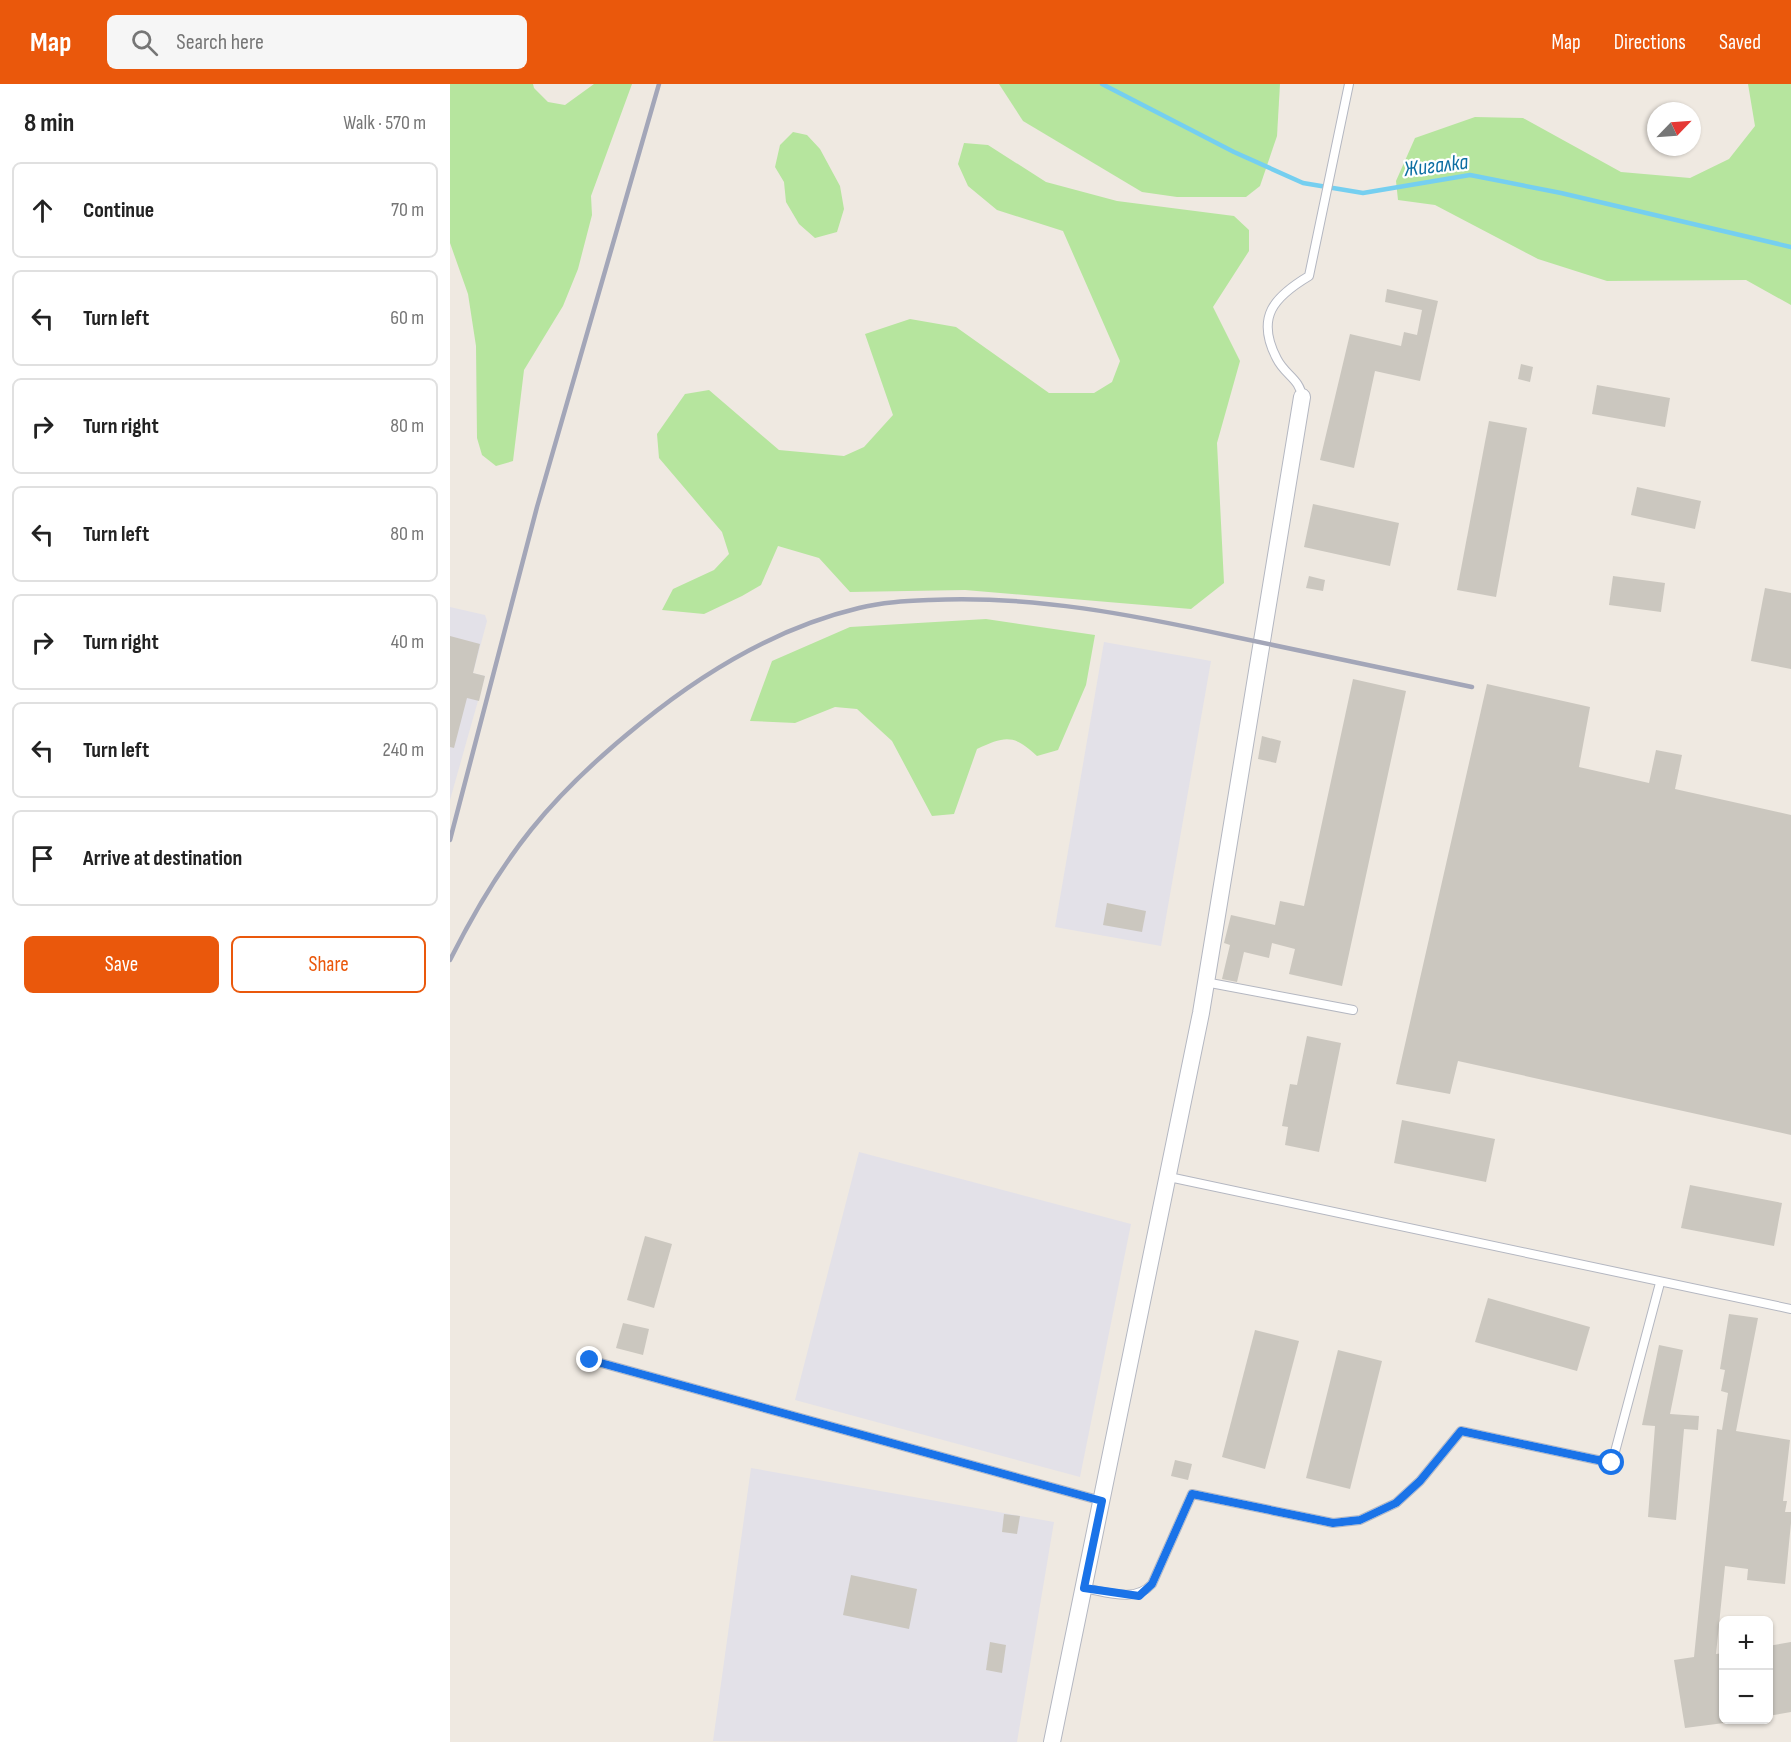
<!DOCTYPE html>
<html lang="en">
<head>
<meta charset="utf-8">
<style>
  body { margin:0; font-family:"Sofia Sans Condensed",sans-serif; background:#f6f6f6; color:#222 }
  .controls { position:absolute; right:18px; bottom:18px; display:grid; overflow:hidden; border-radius:9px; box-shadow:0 2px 4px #0004 }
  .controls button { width:54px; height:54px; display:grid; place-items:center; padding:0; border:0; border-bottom:2px solid #e0e0e0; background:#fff; color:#222; font:30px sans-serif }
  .compass { position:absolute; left:1197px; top:18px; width:54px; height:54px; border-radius:50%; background:#fff; box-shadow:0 2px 4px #0004; rotate:65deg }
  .stop { position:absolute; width:18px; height:18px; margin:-14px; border:4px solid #1a73e8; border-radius:50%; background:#fff }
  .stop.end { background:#1a73e8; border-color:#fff; box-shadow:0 2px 6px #0008 }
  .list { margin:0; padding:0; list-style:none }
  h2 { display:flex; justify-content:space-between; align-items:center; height:78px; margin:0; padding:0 24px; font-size:26px }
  h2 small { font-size:20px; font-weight:400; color:#767676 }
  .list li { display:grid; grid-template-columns:39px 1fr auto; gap:18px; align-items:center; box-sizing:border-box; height:96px; margin:0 12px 12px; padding:0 12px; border:2px solid #e0e0e0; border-radius:9px }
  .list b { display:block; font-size:22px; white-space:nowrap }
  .list em { font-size:20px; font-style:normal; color:#767676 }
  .actions { display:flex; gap:12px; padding:18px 24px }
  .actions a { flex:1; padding:14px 0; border:2px solid #ea580c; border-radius:9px; text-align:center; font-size:21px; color:#ea580c }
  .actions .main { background:#ea580c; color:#fff }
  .icon { flex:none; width:33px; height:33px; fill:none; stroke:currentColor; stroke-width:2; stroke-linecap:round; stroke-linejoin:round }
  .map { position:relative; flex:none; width:1341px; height:1658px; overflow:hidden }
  header { display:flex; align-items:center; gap:36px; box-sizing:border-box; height:84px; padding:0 30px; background:#ea580c; color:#fff }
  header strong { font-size:28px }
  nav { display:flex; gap:33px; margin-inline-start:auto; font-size:21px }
  .search { width:420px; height:54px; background:#f6f6f6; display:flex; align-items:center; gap:15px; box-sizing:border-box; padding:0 21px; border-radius:9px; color:#767676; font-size:22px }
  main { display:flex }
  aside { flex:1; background:#fff }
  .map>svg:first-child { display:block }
</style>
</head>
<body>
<header>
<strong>Map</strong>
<div class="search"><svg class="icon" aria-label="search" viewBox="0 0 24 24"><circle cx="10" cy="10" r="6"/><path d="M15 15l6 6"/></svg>Search here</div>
<nav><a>Map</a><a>Directions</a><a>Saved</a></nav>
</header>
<main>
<aside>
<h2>8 min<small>Walk · 570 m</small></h2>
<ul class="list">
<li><svg class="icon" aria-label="ahead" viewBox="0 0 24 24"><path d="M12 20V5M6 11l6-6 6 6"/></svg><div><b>Continue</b></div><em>70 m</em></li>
<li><svg class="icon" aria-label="left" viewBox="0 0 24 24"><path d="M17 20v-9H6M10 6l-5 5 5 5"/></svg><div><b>Turn left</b></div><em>60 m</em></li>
<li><svg class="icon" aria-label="right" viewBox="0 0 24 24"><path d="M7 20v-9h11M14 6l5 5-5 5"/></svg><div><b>Turn right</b></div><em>80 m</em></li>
<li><svg class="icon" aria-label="left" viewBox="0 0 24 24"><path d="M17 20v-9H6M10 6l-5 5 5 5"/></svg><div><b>Turn left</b></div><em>80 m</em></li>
<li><svg class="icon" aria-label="right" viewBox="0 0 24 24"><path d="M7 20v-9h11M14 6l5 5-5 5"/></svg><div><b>Turn right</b></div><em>40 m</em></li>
<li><svg class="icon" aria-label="left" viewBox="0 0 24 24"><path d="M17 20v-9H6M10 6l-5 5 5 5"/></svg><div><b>Turn left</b></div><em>240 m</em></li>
<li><svg class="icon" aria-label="arrive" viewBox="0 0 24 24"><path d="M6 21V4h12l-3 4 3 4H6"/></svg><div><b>Arrive at destination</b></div></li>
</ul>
<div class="actions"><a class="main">Save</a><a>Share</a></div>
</aside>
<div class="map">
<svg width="1341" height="1658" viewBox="0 0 1341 1658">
  <rect width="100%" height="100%" fill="#efe9e1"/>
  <g fill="#e3e1e8">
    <polygon points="0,523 35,531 37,537 23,589 35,592 0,716"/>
    <polygon points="654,558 761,577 711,862 605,843"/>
    <polygon points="409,1068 681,1140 630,1393 345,1316"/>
    <polygon points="301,1384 604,1438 567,1658 263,1657"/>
  </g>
  <g fill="#b6e59e">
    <polygon points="0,0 83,0 84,4 98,18 115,21 144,0 182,0 141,112 142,131 128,185 113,222 74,286 63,377 46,382 32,371 27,354 26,262 18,210 0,159"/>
    <polygon points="549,0 830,0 827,52 810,102 796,113 727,113 692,108 573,37"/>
    <polygon points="1298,0 1341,0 1341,221 1296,196 1157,197 1088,175 985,121 948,116 946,97 965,54 1025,33 1073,34 1171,88 1240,94 1279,75 1305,42"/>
    <polygon points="343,48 357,51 370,65 390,102 394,125 387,148 365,154 349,140 336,118 334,98 325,83 330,61"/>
    <polygon points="514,59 538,61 596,98 667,117 784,132 799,146 799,167 763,223 790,277 767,359 774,499 741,525 515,506 400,508 369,474 328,462 311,501 292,512 254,530 212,526 223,505 264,486 279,470 272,448 209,374 207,350 235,310 259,306 329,366 394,372 414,363 443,331 415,250 460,235 506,243 599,309 644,309 662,298 670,277 613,147 547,126 518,102 508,80"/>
    <path d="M536,535L645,551L636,601L608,666L587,672C564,650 555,652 527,665L504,730L482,732L442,657L407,625L385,623L345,639L300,637L322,577L400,543Z"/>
  </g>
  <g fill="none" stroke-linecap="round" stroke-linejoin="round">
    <polyline stroke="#75cff0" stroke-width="4.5" points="652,0 784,68 853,99 913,109 1020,91 1111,109 1341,163"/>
  </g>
  <g fill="#cbc7bf">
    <polygon points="937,205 988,217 970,297 925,287 904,384 870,376 900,250 951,262 954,248 967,251 972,226 935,218"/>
    <polygon points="1071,280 1083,283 1080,298 1068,295"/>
    <polygon points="1147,301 1220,314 1215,343 1142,330"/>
    <polygon points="1039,337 1077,344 1046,513 1007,506"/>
    <polygon points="1187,403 1251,417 1245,445 1181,431"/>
    <polygon points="863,420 949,439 940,482 854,463"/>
    <polygon points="859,492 875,496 873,507 856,504"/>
    <polygon points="1163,492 1215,499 1211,528 1159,521"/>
    <polygon points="1315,504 1341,509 1341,585 1301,577"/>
    <polygon points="0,552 30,560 23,589 35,592 29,617 17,614 4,664 0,663"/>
    <polygon points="903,595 956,607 892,902 839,890 845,865 822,859 819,874 794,868 787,898 772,895 780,861 774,859 781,831 825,841 830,817 854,822"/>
    <polygon points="1037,600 1140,623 1129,683 1199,699 1206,666 1232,671 1225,705 1341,731 1341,1051 1008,977 1000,1010 946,1000"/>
    <polygon points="812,652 831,657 826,679 808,675"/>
    <polygon points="657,819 696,827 692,848 653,841"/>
    <polygon points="857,952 891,959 869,1068 835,1061 838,1043 832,1042 840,1000 847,1001"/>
    <polygon points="952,1036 1045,1055 1036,1098 944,1079"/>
    <polygon points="1240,1101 1332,1119 1324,1162 1231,1144"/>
    <polygon points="195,1152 222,1160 204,1224 177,1216"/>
    <polygon points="1038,1214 1140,1243 1127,1287 1025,1258"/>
    <polygon points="1279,1230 1308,1234 1286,1347 1340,1356 1333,1417 1337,1417 1335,1428 1341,1428 1341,1439 1335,1500 1297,1496 1298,1485 1275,1482 1266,1570 1274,1569 1274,1639 1235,1644 1224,1576 1244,1573 1267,1345 1272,1346 1278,1309 1271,1307 1275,1286 1270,1285"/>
    <polygon points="173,1239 199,1245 193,1271 166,1264"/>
    <polygon points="805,1246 849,1257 815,1385 772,1373"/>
    <polygon points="1209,1261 1233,1266 1220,1330 1249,1332 1248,1346 1234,1345 1226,1436 1198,1433 1205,1342 1192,1341"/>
    <polygon points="888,1266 932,1277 900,1405 856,1394"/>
    <polygon points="725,1376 742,1380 738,1396 721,1392"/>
    <polygon points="554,1430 570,1432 567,1450 552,1448"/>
    <polygon points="401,1491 467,1505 459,1545 393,1531"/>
    <polygon points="540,1558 556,1561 552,1589 536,1586"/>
    <polygon points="1341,1558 1341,1628 1318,1632 1318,1562"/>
  </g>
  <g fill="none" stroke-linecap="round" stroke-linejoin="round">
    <g stroke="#b4b7c1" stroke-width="10">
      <g id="lane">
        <path d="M852,313C850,295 835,291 827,275C805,233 824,213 859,192L899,0"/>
        <polyline points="755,898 903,926"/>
        <polyline points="719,1093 1341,1225"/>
        <polyline points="140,1276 652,1417"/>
        <path d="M634,1504C657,1508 685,1519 702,1500L742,1410L883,1439L910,1436L946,1419L970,1397L1011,1347L1162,1379L1210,1199"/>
      </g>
    </g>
    <g stroke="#b4b7c1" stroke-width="18">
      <polyline id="street" points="602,1658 751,929 852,313"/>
    </g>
    <use href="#lane" stroke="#fff" stroke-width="8"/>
    <use href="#street" stroke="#fff" stroke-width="16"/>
    <g stroke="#a3a6b8" stroke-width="4.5">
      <polyline points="0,756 87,423 209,0"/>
      <path d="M0,876C52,772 101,711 191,639C255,587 329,543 409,524C432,518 457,517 480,516C583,511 684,531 785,553C864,570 943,586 1022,603"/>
    </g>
  </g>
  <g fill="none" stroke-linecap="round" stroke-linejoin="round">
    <polyline stroke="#1a73e8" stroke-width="8" points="140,1276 652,1417 634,1504 689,1512 702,1500 742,1410 883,1439 910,1436 946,1419 970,1397 1011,1347 1162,1379"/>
  </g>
  <g text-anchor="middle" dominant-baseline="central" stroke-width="4.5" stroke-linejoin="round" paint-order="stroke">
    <g font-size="22" font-style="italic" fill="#0d6fa3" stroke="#fff">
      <text transform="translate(986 82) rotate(-7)">Жигалка</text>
    </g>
  </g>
</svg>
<div class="controls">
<button>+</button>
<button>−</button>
</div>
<svg class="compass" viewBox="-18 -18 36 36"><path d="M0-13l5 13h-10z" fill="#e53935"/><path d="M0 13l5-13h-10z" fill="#767676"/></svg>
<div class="stop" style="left:1162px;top:1379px"></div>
<div class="stop end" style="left:140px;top:1276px"></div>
</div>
</main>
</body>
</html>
